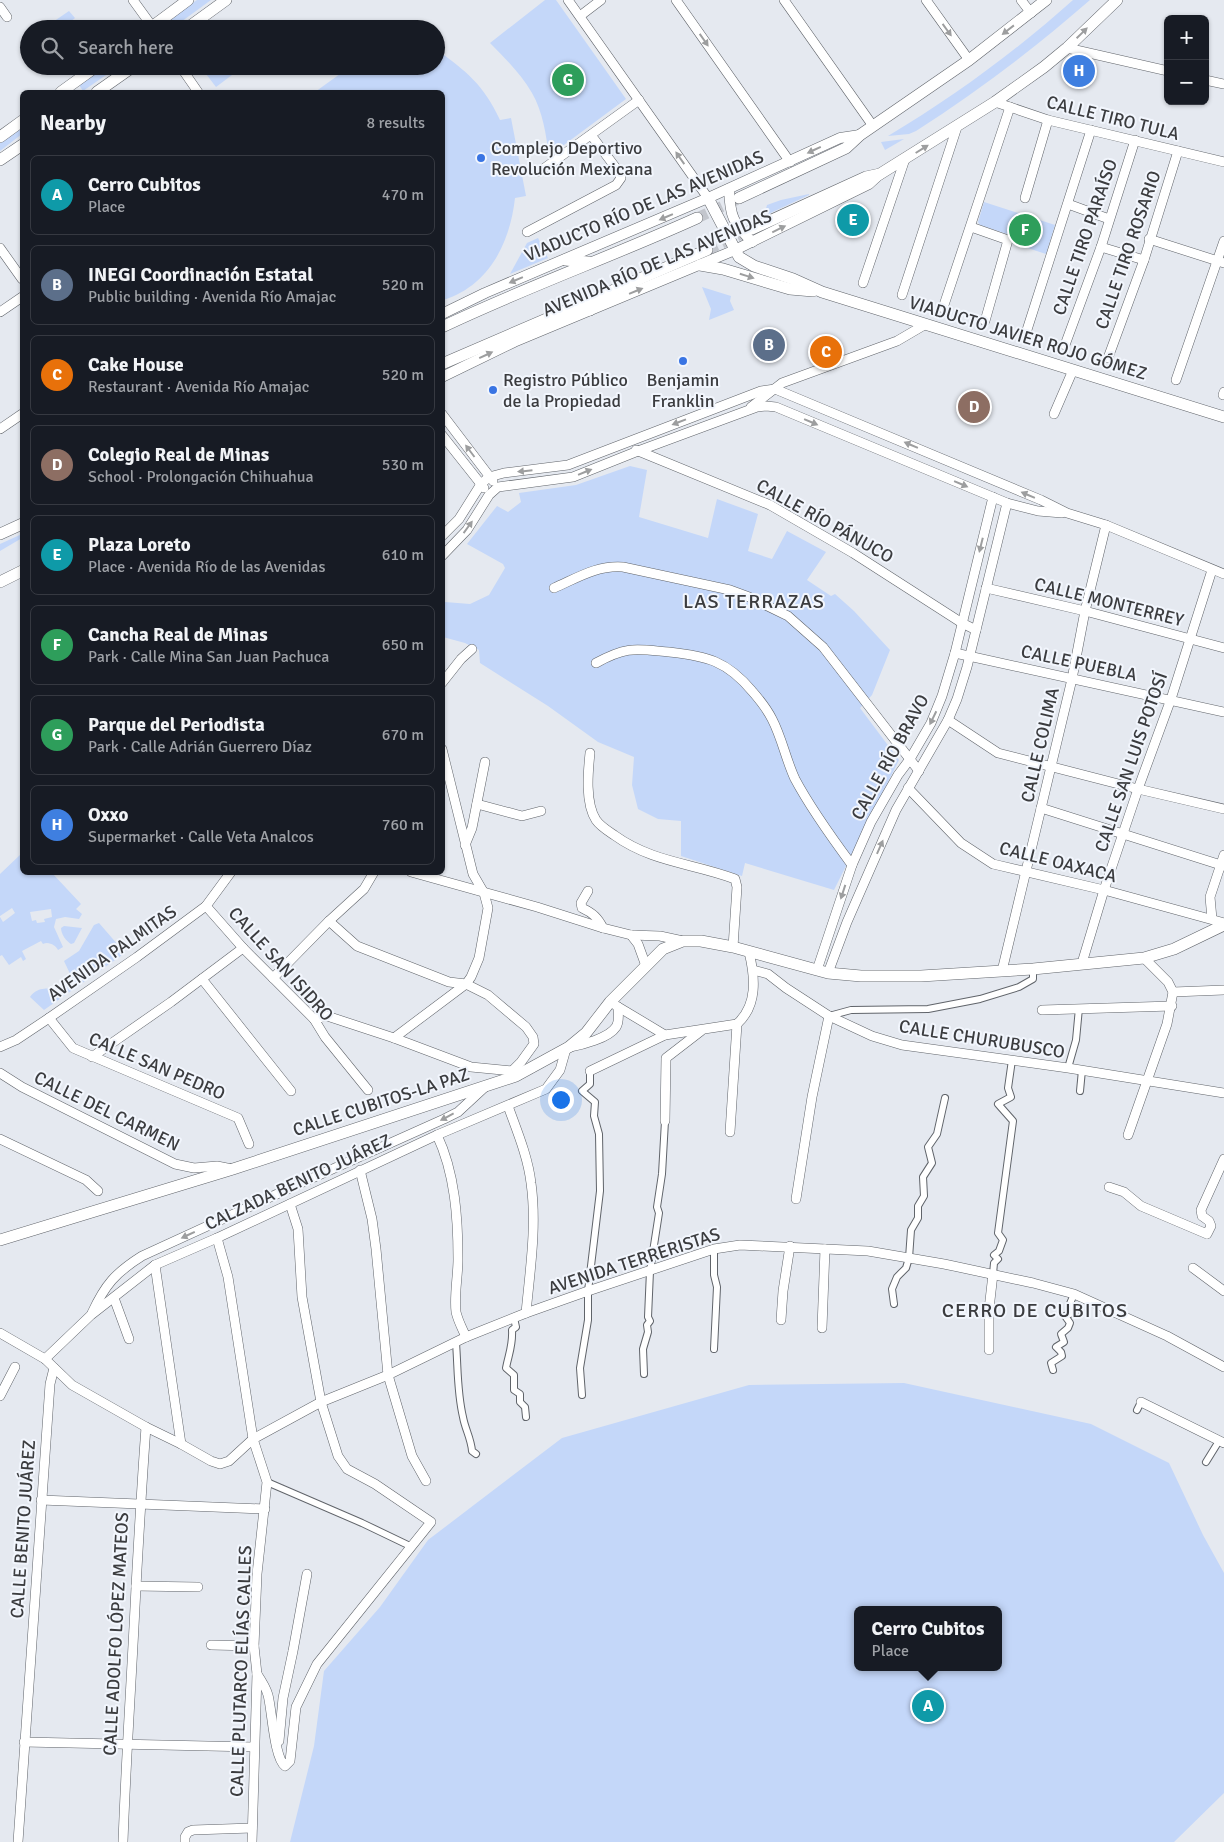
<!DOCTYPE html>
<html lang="en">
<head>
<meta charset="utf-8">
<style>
  body { margin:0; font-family:Signika,sans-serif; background:#242831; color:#f1f3f6 }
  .controls { position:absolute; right:15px; top:15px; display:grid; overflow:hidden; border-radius:8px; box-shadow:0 1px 4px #0004 }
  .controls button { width:45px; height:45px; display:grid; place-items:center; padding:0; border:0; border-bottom:1px solid #363941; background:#171b24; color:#f1f3f6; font:25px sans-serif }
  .you { position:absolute; left:560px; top:1099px; width:18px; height:18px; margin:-12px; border:4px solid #fff; border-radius:50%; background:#1a73e8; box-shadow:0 0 0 8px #1a73e833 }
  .badge { display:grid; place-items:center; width:32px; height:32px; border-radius:50%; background:#db2777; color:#fff; font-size:16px; font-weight:700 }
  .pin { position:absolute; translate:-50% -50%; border:2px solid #fff; box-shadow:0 1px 5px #0006 }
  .popup { position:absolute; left:854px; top:1606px; width:148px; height:65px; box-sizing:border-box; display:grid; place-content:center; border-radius:8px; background:#171b24; filter:drop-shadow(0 1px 4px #0005); font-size:16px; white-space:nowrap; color:#9ea1a6 }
  .popup b { font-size:19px; color:#f1f3f6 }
  .popup::after { content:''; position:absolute; left:50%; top:100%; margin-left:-10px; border:10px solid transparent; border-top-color:#171b24 }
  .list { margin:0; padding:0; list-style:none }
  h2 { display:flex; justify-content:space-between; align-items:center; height:65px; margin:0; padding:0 20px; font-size:21px }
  h2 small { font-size:16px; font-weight:400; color:#9ea1a6 }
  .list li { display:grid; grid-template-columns:32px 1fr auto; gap:15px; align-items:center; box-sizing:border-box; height:80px; margin:0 10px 10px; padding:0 10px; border:1px solid #363941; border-radius:8px }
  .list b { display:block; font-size:19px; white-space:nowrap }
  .list p { margin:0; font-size:16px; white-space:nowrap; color:#9ea1a6 }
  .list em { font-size:16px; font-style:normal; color:#9ea1a6 }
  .icon { flex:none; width:28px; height:28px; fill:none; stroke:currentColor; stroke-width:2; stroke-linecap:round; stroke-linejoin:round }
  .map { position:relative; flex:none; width:1224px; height:1842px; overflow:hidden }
  .search { position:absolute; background:#171b24; box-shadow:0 1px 4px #0004; left:20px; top:20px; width:425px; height:55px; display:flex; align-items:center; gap:12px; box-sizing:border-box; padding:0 18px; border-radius:28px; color:#9ea1a6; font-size:19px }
  .panel { position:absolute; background:#171b24; box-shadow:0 1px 4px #0004; left:20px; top:90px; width:425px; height:785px; border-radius:8px }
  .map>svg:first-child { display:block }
</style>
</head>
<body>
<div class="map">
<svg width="1224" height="1842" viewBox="0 0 1224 1842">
  <rect width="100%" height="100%" fill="#e5e9f0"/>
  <g fill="#c4d7f9" fill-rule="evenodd">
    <polygon points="197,0 211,0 174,27 169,20"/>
    <path d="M545,0H556L626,99L549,156C546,135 543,112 532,93C521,74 505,58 490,43Z"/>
    <path d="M1073,0H1090C1035,48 977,92 916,131L909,134L888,136C955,96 1016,51 1073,0Z"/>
    <polygon points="69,11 75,18 61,29 44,28"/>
    <path d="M436,49C467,72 483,84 500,120L511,118L526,196L515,198C510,243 489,286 443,300L442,92H315L351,66H436Z"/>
    <polygon points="105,66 119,66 83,91 79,85"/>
    <polygon points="208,66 244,66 216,87 203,70"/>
    <polygon points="22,126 22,134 0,151 0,142"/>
    <polygon points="904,139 885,150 881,142"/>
    <polygon points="809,194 809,195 764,216 767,205 781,200"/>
    <polygon points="984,202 1055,225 1046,254 1015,244 1007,234 980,225 978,222"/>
    <polygon points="538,238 548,258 510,274 527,243"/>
    <polygon points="702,287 731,296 730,301 734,310 709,320 711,309"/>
    <polygon points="630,466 647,470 639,517 708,538 717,499 758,514 748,551 772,559 787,531 826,552 807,580 831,596 835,594 854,611 890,650 872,695 860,708 899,760 834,890 745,863 742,876 681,856 681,821 658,819 638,809 632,785 634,757 598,742 548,706 480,663 479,650 465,643 443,637 445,602 470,604 489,595 505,568 503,564 467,544 497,506 508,512 521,502 519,493 576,485"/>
    <polygon points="22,534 22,538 0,551 0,544"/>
    <path d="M21,854L22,856V872L52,873L81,904L76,909L82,914L79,919L65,917L56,919L54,927L63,947L58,950C56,946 49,941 43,944L41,941L22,951L26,959L23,961L21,957L9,965L2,955L0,956V917L3,922L15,913L12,908L0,916V874ZM51,909L52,917L44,919L45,922L37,923L36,920L32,921L30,912Z"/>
    <path d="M99,923L125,953L44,1010L30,997C38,986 46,990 57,987C62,985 68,981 72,978L64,961L79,951L94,925Z"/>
    <path d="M64,926L82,928L74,943L71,944C66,941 61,934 61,928Z"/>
    <path d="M904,1383L1091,1424L1169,1463L1203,1535L1224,1573V1793L1174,1842H290L314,1746L324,1671L380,1607L428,1540L562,1438L749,1385ZM858,1610H998V1667H858Z"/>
  </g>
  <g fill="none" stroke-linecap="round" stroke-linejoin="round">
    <g stroke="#c3c6cd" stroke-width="11" stroke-dasharray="11 5.5" stroke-linecap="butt">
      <polyline points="697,218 738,199"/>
      <polyline points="707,250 752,229"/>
    </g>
    <g stroke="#60646a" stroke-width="8">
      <g id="pedestrian">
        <polyline points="829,1016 851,1010 928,1009 980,999 1019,987 1033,979 1033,969"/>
        <polyline points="1068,1068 1076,1040 1079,1008"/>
        <polyline points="1080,1091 1082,1070"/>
        <polyline points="714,1249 714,1275 717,1287 714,1349"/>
        <polyline points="993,1274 994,1263 998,1259 994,1255 999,1251 1003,1240 998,1233 1013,1121 998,1104 1011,1097 1008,1088 1012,1060"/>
        <polyline points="894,1304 892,1289 897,1277 906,1268 909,1258 911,1230 918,1218 918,1206 924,1196 923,1177 932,1163 928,1147 937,1134 945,1098"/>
        <path d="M514,1318L516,1327L512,1330C513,1345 509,1353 506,1368L514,1375V1390L520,1394V1402L525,1407L526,1417"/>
        <path d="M456,1343C458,1368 457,1392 463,1417C465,1429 471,1438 472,1451L476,1454"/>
        <polyline points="1053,1370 1051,1363 1062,1356 1061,1352 1056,1347 1064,1342 1061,1334 1068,1328 1070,1323 1065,1316 1075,1312 1069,1306 1074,1294"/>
        <polyline points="644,1374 643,1349 648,1332 647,1325 650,1321 648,1317 650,1271 659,1213 657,1207 662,1174 665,1121"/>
        <polyline points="582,1395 580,1368 588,1320 588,1291 600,1191 599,1134 594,1116 595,1102 582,1091 590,1084 590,1071"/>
        <polyline points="1137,1410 1141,1402"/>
        <polyline points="1206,1462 1219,1441"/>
        <polyline points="267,1482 362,1523 410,1546"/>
      </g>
    </g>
    <g stroke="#60646a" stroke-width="10">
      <g id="minor">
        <polyline points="133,0 154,29"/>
        <polyline points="568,0 708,198"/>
        <polyline points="676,0 790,162"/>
        <polyline points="784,0 873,126"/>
        <polyline points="926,0 969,60"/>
        <polyline points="1021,0 1031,13"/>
        <polyline points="0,7 7,17"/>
        <polyline points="580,16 601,0"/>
        <polyline points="1067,48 1168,71"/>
        <polyline points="180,66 198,92"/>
        <polyline points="1205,80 1224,84"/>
        <polyline points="995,102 1048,120 1224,162"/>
        <polyline points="539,172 639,100"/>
        <polyline points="1025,198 1048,120"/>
        <polyline points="1068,204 1109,219"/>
        <polyline points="971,227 1008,240 985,321"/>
        <polyline points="527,232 616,185 621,178 619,172 591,135"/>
        <polyline points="1149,239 1224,263"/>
        <polyline points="1101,247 1144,260"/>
        <polyline points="0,248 22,279"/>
        <polyline points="863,283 905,159"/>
        <polyline points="902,295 957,127"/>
        <polyline points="943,308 1010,107"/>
        <polyline points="0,312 22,297"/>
        <polyline points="1026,333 1091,130"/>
        <polyline points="1065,345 1101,247 1135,140"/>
        <polyline points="1108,358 1144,260 1178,151"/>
        <polyline points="1176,380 1224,241"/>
        <polyline points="1223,395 1224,392"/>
        <polyline points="751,407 782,383 897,341 926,324"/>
        <polyline points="442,414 493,481"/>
        <polyline points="1054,414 1073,370"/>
        <polyline points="0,429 22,414"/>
        <polyline points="442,435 484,488"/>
        <polyline points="636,450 770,505 853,553 962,623 976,630"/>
        <polyline points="442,536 459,519 481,484 489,477 504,473 568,465 761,391 775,389 1041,500 1067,513 1106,525 1224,574"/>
        <polyline points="442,556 467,530 489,495 498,487 573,477 638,451 757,407 766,406 776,407 1007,503 1038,511 1062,513"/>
        <path d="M554,588C577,578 597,565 623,567L730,590L749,597L788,616L823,647L919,771"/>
        <polyline points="986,588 1085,611 1224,648"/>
        <polyline points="955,653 1224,712"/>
        <path d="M596,663C627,646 635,649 669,652C707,656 727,661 752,691C759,699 767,709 772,719C782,738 786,760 795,779C811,809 832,838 852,865"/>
        <polyline points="442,683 461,659 472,649"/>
        <polyline points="948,720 998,753 1138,789 1224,809"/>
        <path d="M590,753C588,772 585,803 596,820C600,826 608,831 614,835C653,863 693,863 735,879L737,887L733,947"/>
        <polyline points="908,788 961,843 993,864 1104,890 1224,923"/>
        <polyline points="477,804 522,816 541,811"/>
        <polyline points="1041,808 1224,866"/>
        <polyline points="465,845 472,828 485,762"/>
        <polyline points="411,872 537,907 603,928 631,935 660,936 683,941"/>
        <path d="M588,891L581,903L582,908C593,913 598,918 603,928"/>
        <polyline points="206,906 243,948 314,1019 325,1037 368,1090"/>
        <polyline points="1212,919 1210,897 1224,855"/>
        <polyline points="329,921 357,946 449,982 466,984 488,995 526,1027 533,1037 534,1044 521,1062 512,1071"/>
        <polyline points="631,935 638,944 646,966"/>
        <polyline points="1082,963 1104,890 1138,789 1171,699 1212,570"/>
        <polyline points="753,970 768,974 786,988 829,1016 872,1036 902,1045 1068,1068 1224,1093"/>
        <polyline points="817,970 852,865 871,822 898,775 910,759 931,723 942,696 955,653 993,497"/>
        <polyline points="1002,971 1072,679 1085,611 1106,525"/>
        <polyline points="828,973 847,922 896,810 948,720 957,699 967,667 1007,503"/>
        <polyline points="273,978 329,921 364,889 374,872"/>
        <polyline points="202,979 291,1091"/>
        <polyline points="1173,992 1224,990"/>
        <polyline points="615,1005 665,1035"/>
        <polyline points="1042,1010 1172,1006"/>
        <polyline points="49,1018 73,1048 238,1118 249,1144"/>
        <polyline points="314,1019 327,1016 394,1038 471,1067 512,1071 515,1075"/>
        <path d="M737,1024C758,1005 755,977 749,952"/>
        <polyline points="394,1038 466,984 471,977 479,958 488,908 484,893 473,874 442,749"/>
        <polyline points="0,1047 16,1040 49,1018 137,957 206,906 231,872"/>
        <path d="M570,1047C582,1045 609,1038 616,1027C620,1021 618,1013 618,1007"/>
        <polyline points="92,1057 171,1002 243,948"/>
        <polyline points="590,1071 665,1035 737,1024"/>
        <polyline points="0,1073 22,1087 175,1164 194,1168 217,1166 232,1169"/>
        <path d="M508,1106C517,1131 528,1157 531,1183C537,1226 530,1270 526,1313"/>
        <polyline points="665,1121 666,1058 701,1031"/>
        <polyline points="730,1132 737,1024"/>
        <path d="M437,1135C455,1173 458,1218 458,1259C458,1276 454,1295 456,1312C458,1321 463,1330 466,1337"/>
        <polyline points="1128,1135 1167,1024 1173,992 1168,982 1144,958"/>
        <polyline points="0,1139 86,1180 98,1191"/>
        <polyline points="360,1170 372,1219 376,1249 388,1375 412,1456 426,1481"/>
        <polyline points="1109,1187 1124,1192 1141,1206 1207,1234 1211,1226 1209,1221 1202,1216 1201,1210 1224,1159"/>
        <polyline points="796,1199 812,1097 829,1016"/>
        <polyline points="217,1238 228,1277 253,1439 267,1482 257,1574 254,1646 257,1674 252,1842"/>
        <polyline points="155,1265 181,1444"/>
        <polyline points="1193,1268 1224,1291"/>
        <polyline points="114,1298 129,1339"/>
        <path d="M92,1313C105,1285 115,1273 142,1256L288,1189L444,1119L458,1112L485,1087"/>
        <polyline points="781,1320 783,1291 790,1246"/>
        <polyline points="822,1328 825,1249"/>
        <polyline points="0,1333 45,1359 72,1385 146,1427 181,1444 211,1461 220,1464 229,1461 253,1439 321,1402 388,1375 466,1337 526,1313 588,1291 714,1249 740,1245 868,1251 944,1264 1033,1283 1074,1294 1167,1336 1224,1367"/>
        <polyline points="989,1350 989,1309 993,1274"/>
        <polyline points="45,1359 91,1315 155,1265 217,1238 437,1135 546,1089 560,1070 566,1049"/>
        <polyline points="0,1396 15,1367"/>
        <polyline points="1141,1402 1224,1443"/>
        <polyline points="41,1500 265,1509"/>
        <polyline points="136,1586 198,1587"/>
        <polyline points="211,1645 254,1646"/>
        <path d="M257,1674C261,1680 266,1688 268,1695C272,1710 274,1758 285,1766L290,1761L296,1707L317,1664L431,1522L375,1484L347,1469L338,1456L321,1402L302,1297L298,1229L290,1204"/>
        <polyline points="279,1741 283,1698 293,1651 307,1574"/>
        <polyline points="24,1742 254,1747"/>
        <polyline points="18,1842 50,1384 54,1368"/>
        <path d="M123,1842C126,1757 132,1672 136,1587C139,1533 142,1480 146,1427"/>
        <polyline points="185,1842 185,1837 188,1832 193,1830 252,1828"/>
      </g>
    </g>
    <g stroke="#60646a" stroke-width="11">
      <g id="tertiary">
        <path d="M729,189C730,217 733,222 752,242"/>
        <polyline points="442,314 485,293 708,198 840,138 860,135"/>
        <polyline points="442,377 514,342 735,250 869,184 880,174"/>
      </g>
    </g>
    <g stroke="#60646a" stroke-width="12">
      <g id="secondary">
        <polyline points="149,29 188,0"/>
        <polyline points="186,29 226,0"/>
        <polyline points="61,92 97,66"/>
        <polyline points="97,92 134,66"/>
        <polyline points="0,137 22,121"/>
        <polyline points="0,160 22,145"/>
        <polyline points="708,198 739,257 754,266 793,279 822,292 1224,417"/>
        <polyline points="739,198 846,148 860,135 969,60 1046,0"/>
        <polyline points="752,229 866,177 880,174 995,102 1044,67 1067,48 1117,0"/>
        <polyline points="565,260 588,262"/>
        <polyline points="700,265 723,269 790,289 813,291"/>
        <polyline points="569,311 590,310"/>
        <path d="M442,327C526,287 613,256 697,218"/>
        <polyline points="442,364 707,250"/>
        <polyline points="0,534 22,524"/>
        <polyline points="0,582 22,571"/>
        <polyline points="0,1240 233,1169 516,1076 569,1047 586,1033 610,1002 663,949 683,941 701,941 733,947 828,973 861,976 921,976 1033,969 1144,958 1174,949 1224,925"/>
      </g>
    </g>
    <use href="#pedestrian" stroke="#fff" stroke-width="6"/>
    <use href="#minor" stroke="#fff" stroke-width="9"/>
    <use href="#tertiary" stroke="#fff" stroke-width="10"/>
    <use href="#secondary" stroke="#fff" stroke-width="11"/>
  </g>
  <defs><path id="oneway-solid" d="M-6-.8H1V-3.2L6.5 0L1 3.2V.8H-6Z" transform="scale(1.25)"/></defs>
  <g fill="#9d9e9f">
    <use href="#oneway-solid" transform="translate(947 30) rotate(54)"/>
    <use href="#oneway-solid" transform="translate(1008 30) rotate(142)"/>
    <use href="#oneway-solid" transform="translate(1082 33) rotate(-44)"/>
    <use href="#oneway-solid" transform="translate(704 40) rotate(55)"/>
    <use href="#oneway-solid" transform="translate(922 149) rotate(-32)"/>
    <use href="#oneway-solid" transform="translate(814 150) rotate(155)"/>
    <use href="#oneway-solid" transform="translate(680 158) rotate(-125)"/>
    <use href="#oneway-solid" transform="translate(666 217) rotate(157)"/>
    <use href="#oneway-solid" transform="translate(779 229) rotate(-26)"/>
    <use href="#oneway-solid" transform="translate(747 276) rotate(17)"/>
    <use href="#oneway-solid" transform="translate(516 280) rotate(157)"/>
    <use href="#oneway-solid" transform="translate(636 291) rotate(-22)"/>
    <use href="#oneway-solid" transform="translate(486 355) rotate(-25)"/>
    <use href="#oneway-solid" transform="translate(679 422) rotate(159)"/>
    <use href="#oneway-solid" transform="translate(811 422) rotate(23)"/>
    <use href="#oneway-solid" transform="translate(911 445) rotate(-157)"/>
    <use href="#oneway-solid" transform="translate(470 451) rotate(-127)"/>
    <use href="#oneway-solid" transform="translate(525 471) rotate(174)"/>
    <use href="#oneway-solid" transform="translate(585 472) rotate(-22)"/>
    <use href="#oneway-solid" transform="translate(961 484) rotate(23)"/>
    <use href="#oneway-solid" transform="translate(1028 495) rotate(-157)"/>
    <use href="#oneway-solid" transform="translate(468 527) rotate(-54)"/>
    <use href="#oneway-solid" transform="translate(981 545) rotate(104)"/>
    <use href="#oneway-solid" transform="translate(933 718) rotate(116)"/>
    <use href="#oneway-solid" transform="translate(880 847) rotate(-66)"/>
    <use href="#oneway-solid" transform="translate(843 892) rotate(108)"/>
    <use href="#oneway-solid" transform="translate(447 1117) rotate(152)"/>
    <use href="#oneway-solid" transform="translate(188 1235) rotate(155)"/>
  </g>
  <g fill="#3974e3" stroke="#f2f6fd" stroke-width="2">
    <circle cx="481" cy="158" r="5"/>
    <circle cx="683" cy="361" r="5"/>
    <circle cx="493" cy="390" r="5"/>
  </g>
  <g text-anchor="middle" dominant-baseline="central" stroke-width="4" stroke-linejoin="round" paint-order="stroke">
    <g font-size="18" fill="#3b3c3f" stroke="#f2f6fd">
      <text transform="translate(1113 118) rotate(14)">CALLE TIRO TULA</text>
      <text transform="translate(644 206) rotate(-23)">VIADUCTO RÍO DE LAS AVENIDAS</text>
      <text transform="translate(1085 237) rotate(-71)">CALLE TIRO PARAÍSO</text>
      <text transform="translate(1128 250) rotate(-71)">CALLE TIRO ROSARIO</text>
      <text transform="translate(657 263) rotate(-23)">AVENIDA RÍO DE LAS AVENIDAS</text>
      <text transform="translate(1028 338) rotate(17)">VIADUCTO JAVIER ROJO GÓMEZ</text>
      <text transform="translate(825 521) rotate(29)">CALLE RÍO PÁNUCO</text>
      <text transform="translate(1109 602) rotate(14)">CALLE MONTERREY</text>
      <text transform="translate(1079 663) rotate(12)">CALLE PUEBLA</text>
      <text transform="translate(1040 745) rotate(-77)">CALLE COLIMA</text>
      <text transform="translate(890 757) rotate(-61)">CALLE RÍO BRAVO</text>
      <text transform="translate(1131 762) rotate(-71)">CALLE SAN LUIS POTOSÍ</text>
      <text transform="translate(1058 862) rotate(14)">CALLE OAXACA</text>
      <text transform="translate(112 953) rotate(-35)">AVENIDA PALMITAS</text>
      <text transform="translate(281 964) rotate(48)">CALLE SAN ISIDRO</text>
      <text transform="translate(982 1039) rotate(9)">CALLE CHURUBUSCO</text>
      <text transform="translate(157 1066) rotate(23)">CALLE SAN PEDRO</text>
      <text transform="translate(381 1102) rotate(-18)">CALLE CUBITOS-LA PAZ</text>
      <text transform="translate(107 1111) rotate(26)">CALLE DEL CARMEN</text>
      <text transform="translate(298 1182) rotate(-25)">CALZADA BENITO JUÁREZ</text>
      <text transform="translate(634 1261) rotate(-18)">AVENIDA TERRERISTAS</text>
      <text transform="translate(23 1529) rotate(-86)">CALLE BENITO JUÁREZ</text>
      <text transform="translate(116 1634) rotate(-87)">CALLE ADOLFO LÓPEZ MATEOS</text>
      <text transform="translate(241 1671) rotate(-88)">CALLE PLUTARCO ELÍAS CALLES</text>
    </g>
    <g font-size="18" fill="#3b3c3f" stroke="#f2f6fd" text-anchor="start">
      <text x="491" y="148">Complejo Deportivo<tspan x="491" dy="21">Revolución Mexicana</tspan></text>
      <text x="503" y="380">Registro Público<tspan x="503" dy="21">de la Propiedad</tspan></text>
      <text x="683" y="380" text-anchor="middle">Benjamin<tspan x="683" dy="21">Franklin</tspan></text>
    </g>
    <g font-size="20" letter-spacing="1" fill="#3b3c3f" stroke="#f2f6fd">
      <text x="754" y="601">LAS TERRAZAS</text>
      <text x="1035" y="1310">CERRO DE CUBITOS</text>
    </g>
  </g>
</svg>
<div class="controls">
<button>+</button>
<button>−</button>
</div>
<div class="you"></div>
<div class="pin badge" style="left:928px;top:1706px;background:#0f9aa8">A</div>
<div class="popup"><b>Cerro Cubitos</b>Place</div>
<div class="pin badge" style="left:769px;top:345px;background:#5c6f8a">B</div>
<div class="pin badge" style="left:826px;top:352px;background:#e8710a">C</div>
<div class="pin badge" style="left:974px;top:407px;background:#8d6e63">D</div>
<div class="pin badge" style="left:853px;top:220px;background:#0f9aa8">E</div>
<div class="pin badge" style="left:1025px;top:230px;background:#2e9e5b">F</div>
<div class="pin badge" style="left:568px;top:80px;background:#2e9e5b">G</div>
<div class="pin badge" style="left:1079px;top:71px;background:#3f7fe0">H</div>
<div class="search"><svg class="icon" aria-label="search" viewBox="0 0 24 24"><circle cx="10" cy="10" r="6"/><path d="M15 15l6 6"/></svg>Search here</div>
<section class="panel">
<h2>Nearby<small>8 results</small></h2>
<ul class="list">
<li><span class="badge" style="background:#0f9aa8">A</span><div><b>Cerro Cubitos</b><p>Place</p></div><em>470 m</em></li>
<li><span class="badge" style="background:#5c6f8a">B</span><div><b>INEGI Coordinación Estatal</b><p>Public building · Avenida Río Amajac</p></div><em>520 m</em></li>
<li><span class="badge" style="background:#e8710a">C</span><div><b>Cake House</b><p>Restaurant · Avenida Río Amajac</p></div><em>520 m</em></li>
<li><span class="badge" style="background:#8d6e63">D</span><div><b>Colegio Real de Minas</b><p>School · Prolongación Chihuahua</p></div><em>530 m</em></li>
<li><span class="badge" style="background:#0f9aa8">E</span><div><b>Plaza Loreto</b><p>Place · Avenida Río de las Avenidas</p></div><em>610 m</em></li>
<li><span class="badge" style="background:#2e9e5b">F</span><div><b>Cancha Real de Minas</b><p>Park · Calle Mina San Juan Pachuca</p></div><em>650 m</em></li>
<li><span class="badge" style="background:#2e9e5b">G</span><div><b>Parque del Periodista</b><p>Park · Calle Adrián Guerrero Díaz</p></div><em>670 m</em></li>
<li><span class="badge" style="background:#3f7fe0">H</span><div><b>Oxxo</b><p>Supermarket · Calle Veta Analcos</p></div><em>760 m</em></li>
</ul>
</section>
</div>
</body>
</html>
